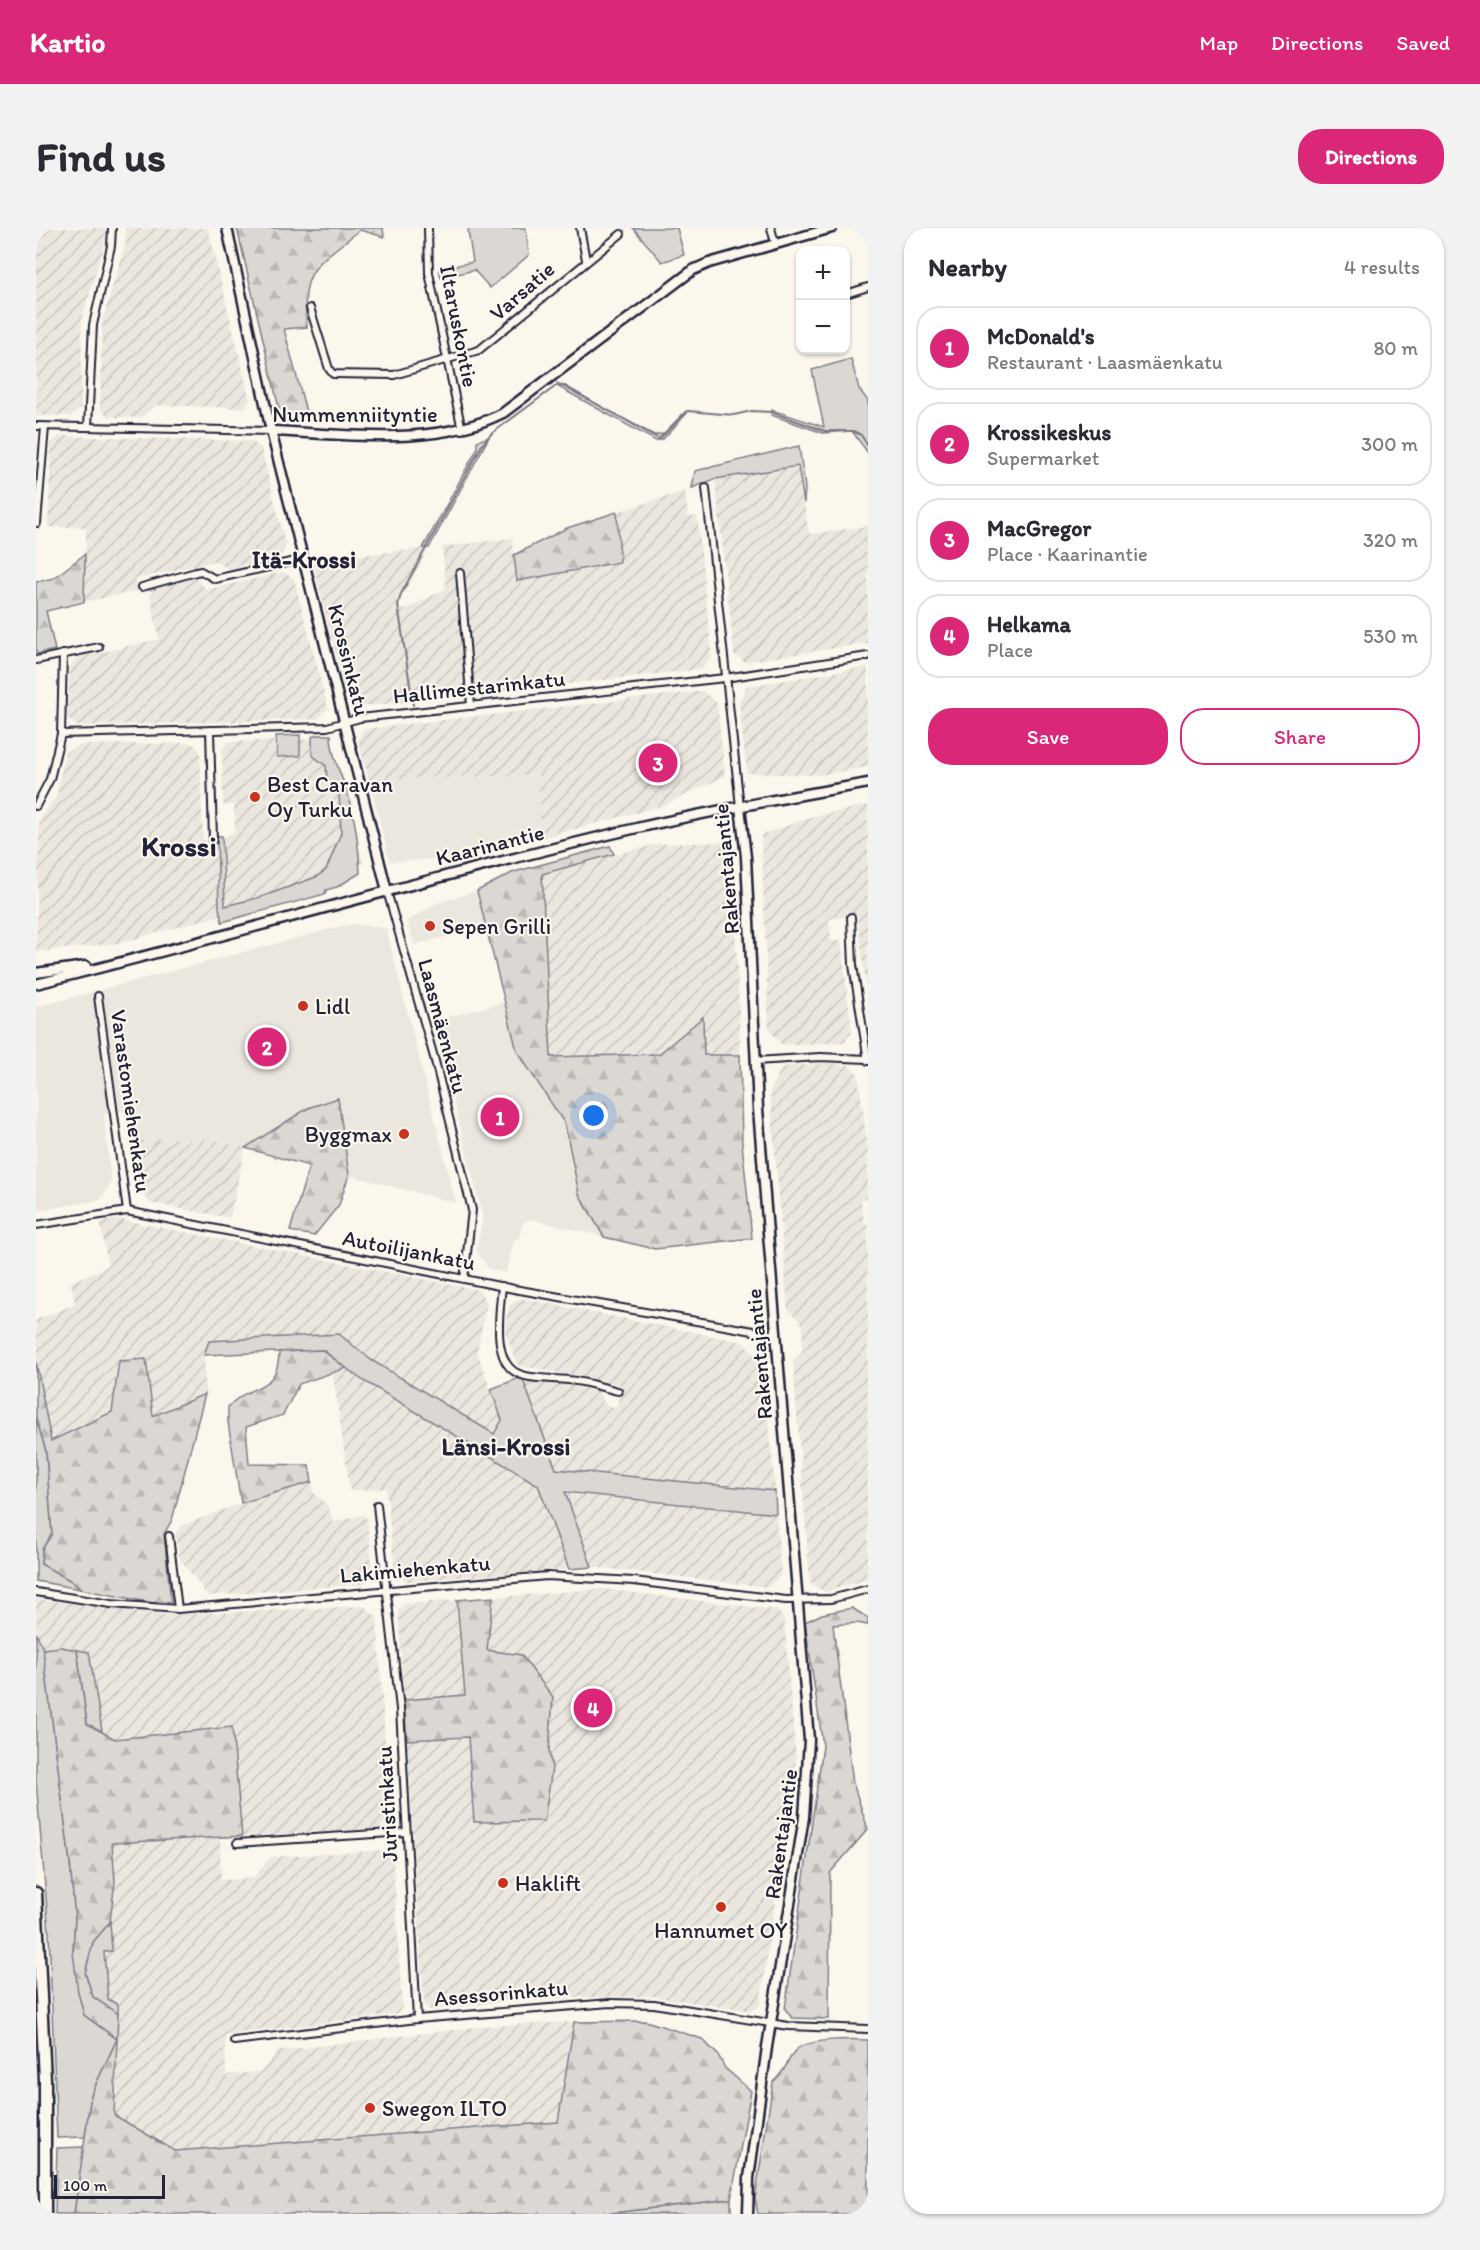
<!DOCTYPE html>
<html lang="en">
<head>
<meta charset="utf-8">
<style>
  body { margin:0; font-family:Itim,sans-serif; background:#f2f2f3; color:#2b2b33 }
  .controls { position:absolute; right:18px; top:18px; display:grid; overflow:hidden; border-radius:12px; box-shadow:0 2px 4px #0004 }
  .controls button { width:54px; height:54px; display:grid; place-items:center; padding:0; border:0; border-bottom:2px solid #e1e1e2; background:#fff; color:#2b2b33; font:30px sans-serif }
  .scale { position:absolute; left:18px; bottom:15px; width:111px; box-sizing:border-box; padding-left:6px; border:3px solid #22223b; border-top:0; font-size:16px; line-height:21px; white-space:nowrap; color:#22223b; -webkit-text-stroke:4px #fbf7ec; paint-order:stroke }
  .you { position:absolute; left:558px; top:888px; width:21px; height:21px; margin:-15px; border:4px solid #fff; border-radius:50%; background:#1a73e8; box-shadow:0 0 0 9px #1a73e833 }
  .badge { display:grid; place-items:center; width:39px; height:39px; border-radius:50%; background:#db2777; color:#fff; font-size:20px; font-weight:700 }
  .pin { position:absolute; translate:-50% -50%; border:3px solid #fff; box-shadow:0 2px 6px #0006 }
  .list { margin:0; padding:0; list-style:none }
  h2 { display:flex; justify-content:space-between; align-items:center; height:78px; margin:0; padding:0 24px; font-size:26px }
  h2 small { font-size:20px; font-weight:400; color:#7c7c81 }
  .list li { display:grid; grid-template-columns:39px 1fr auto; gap:18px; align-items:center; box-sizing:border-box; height:84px; margin:0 12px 12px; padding:0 12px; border:2px solid #e1e1e2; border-radius:24px }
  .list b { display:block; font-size:22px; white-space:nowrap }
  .list p { margin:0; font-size:20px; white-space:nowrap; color:#7c7c81 }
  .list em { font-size:20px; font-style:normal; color:#7c7c81 }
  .actions { display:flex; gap:12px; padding:18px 24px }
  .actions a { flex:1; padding:14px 0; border:2px solid #db2777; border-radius:24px; text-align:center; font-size:21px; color:#db2777 }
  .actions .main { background:#db2777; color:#fff }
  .map { position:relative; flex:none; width:832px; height:1986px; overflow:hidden; border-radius:24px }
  header { display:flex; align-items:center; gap:36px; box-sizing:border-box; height:84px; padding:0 30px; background:#db2777; color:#fff }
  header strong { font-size:28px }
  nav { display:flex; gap:33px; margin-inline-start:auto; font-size:21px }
  .intro { display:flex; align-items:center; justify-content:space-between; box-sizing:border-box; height:144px; padding:0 36px }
  h1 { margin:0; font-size:42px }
  .button { padding:15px 27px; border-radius:24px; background:#db2777; color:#fff; font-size:21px; font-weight:700 }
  main { display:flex; gap:36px; padding:0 36px }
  aside { flex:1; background:#fff; border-radius:24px; box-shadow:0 2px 4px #0004 }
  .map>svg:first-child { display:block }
</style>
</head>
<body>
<header>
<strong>Kartio</strong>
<nav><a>Map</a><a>Directions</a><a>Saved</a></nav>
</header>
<div class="intro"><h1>Find us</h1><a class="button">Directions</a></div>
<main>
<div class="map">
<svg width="832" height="1986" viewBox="0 0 832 1986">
  <defs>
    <pattern id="industrial-furrows" width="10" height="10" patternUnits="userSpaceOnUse" patternTransform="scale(1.5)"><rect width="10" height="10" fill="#ebe7df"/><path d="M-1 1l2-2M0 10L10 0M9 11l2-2" fill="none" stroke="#c9c6c0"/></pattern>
    <pattern id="forest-firs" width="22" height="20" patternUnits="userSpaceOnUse" patternTransform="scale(1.5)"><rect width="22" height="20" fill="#dbd8d3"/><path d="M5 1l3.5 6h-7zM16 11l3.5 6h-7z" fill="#bcb9b6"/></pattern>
  </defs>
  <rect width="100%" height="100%" fill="#fbf7ec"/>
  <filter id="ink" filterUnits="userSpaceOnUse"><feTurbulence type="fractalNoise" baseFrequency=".0167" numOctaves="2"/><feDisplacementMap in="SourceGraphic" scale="12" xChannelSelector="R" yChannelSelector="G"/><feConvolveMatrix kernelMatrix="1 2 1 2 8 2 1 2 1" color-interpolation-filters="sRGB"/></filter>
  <g filter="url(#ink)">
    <g fill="#ebe7df">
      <polygon points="504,547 505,610 430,629 354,634 333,552"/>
      <polygon points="441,663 450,698 378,717 371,693 401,675"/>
      <polygon points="314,696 350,700 420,975 293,942 280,877 209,920 175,911 133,910 93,914 89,883 68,886 75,955 64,972 0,983 0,779"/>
      <polygon points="469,774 481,823 529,896 543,966 568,1009 494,991 486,996 483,1011 478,1011 470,1045 453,1041 440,1023 447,989 397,793"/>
    </g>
    <g fill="url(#industrial-furrows)">
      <polygon points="0,0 69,0 70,11 46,91 45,180 35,188 0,188"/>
      <polygon points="89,0 172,0 214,172 208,180 120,177 104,190 73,189 64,180 66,94 90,13"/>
      <polygon points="23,208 216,213 225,220 250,318 243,329 192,341 179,333 100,351 102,363 48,374 50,299 12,299 15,215"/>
      <polygon points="762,238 773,306 832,298 832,415 708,434 698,426 679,251"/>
      <polygon points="649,263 652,289 661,288 676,429 666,441 322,479 311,469 276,332 393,320 363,373 365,383 410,361 406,319 476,310 478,326 531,300"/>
      <polygon points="247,344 258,351 292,480 281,491 40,498 31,489 34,439 41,430 123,411 114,367 120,358 159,349 171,362"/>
      <polygon points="832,439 832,539 783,547 711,545 703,474 711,458"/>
      <polygon points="667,463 681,475 689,548 629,577 505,610 503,547 333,552 322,511 328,501"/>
      <polygon points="287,511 296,516 327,635 247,670 84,715 0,724 3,592 20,569 29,525 42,517 156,515 164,523 167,612 184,612 199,603 198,577 187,577 186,522 192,514"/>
      <polygon points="832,577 832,771 821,687 793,691 795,713 805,712 816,805 807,814 746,817 733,802 725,607 775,589"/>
      <polygon points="695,614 703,780 706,916 515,829 506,646 621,616"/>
      <polygon points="791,835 812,837 822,846 832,921 832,971 825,972 828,995 832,995 832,1351 789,1364 774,1355 757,1134 766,1124 767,1097 752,1081 734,864 746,839"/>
      <polygon points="133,910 175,911 209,920 194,990 114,975 97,951 93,914"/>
      <polygon points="82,991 443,1062 451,1074 441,1124 466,1192 458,1206 335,1132 303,1106 173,1113 168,1127 169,1166 158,1206 15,1214 0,1134 0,1092 39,1076 35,1054 72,1038 64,994"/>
      <polygon points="484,1070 707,1114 728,1136 739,1263 520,1241 486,1149 562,1163 570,1177 581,1180 585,1157 481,1137 468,1101 473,1078"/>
      <polygon points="310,1140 502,1257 533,1341 371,1353 359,1343 350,1260 314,1263 297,1145"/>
      <polygon points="276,1254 277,1264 292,1278 297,1294 327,1287 331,1291 337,1345 327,1356 172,1368 144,1331 139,1307 145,1298 219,1270"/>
      <polygon points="528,1264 740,1286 745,1347 732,1359 556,1339"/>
      <polygon points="566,1361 741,1382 748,1391 760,1532 724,1777 715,1783 613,1768 487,1771 395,1782 388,1777 362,1383 368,1376"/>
      <polygon points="0,1371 132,1387 328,1378 341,1389 354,1590 345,1600 184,1610 185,1652 217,1650 235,1629 349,1622 357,1630 366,1779 360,1786 189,1807 190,1847 226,1843 242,1823 449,1798 538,1794 522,1894 139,1923 78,1887 82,1776 72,1771 68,1723 76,1722 74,1694 79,1653 66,1503 54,1424 25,1419 7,1421 0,1406"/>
    </g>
    <g fill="#dbd8d3" stroke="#7e7d87" stroke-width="1.5">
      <polygon points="434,0 490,0 493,27 454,60 438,42 405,50 403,41 437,34 432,3"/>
      <polygon points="597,0 641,0 648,27 626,34"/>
      <polygon points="815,131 823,161 832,173 832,225 816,203 787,205 735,187 736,182 788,199 776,142"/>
      <polygon points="521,155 618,207 627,206 650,183 651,185 627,211 620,213 521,158"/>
      <polygon points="453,209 393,320 387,320 441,221 441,213"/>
      <polygon points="763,218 769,259 768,275 762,238 679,251 656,260 659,243 663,242"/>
      <polygon points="264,507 264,528 241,529 240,508"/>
      <path d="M280,507H295C295,528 307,550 313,570C320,594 323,621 324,645L301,659L290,662L289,666L186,694L183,680L181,608H186L189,678L225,669L280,649L290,642L305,605L303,564L291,551L290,538L276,527V509Z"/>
      <polygon points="303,1106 335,1132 458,1206 466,1192 455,1161 486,1149 520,1241 739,1263 740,1286 529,1264 556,1339 533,1341 502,1257 323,1150 287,1122 168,1127 173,1113"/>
      <polygon points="0,1190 10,1223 16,1306 6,1321 5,1336 34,1352 44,1361 0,1353"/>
      <polygon points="0,1405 7,1421 34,1634 39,1690 37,1724 48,1787 81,1811 55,1867 49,1909 21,1910 13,1705 0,1553"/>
      <polygon points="41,1422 53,1424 66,1503 51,1496"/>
      <polygon points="74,1694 76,1723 68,1724 72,1771 82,1777 82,1786 57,1769 49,1745 57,1714"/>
      <polygon points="48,1919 38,1986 19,1986 21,1920"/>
      <polygon points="695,1971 695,1986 567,1986"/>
    </g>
    <g fill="url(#forest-firs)" stroke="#7e7d87" stroke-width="1.5">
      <path d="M201,0H347L348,9L324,2C282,36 263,40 271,99L248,101L272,191L245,189Z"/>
      <polygon points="581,284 584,334 481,353 478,327 531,300"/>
      <polygon points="49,326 48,374 10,383 19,422 0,426 0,354 18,350"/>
      <polygon points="574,618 578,626 506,646 515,829 623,826 667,789 668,827 704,827 706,916 716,1010 619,1021 568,1009 543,966 529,896 481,823 441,663 478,644"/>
      <polygon points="302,870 313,947 303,977 278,1008 254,1003 273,938 209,920 272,880"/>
      <path d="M286,1122L310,1140L263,1156L247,1187L210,1199L213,1236L273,1237L276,1254L205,1275L192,1194V1179C214,1154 243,1165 243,1124Z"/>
      <polygon points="110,1131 117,1188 169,1166 136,1292 128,1306 135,1374 117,1375 44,1361 34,1352 5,1336 6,1321 16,1306 10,1223 0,1190 0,1134 15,1213 76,1184 83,1133"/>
      <polygon points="457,1369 451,1422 485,1427 517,1469 513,1524 516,1540 508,1593 438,1594 432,1509 371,1512 368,1472 429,1467 421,1372"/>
      <polygon points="816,1380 832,1390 832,1397 821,1395 797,1397 817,1555 832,1601 794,1645 793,1791 756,1790 749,1781 787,1518 769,1394 786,1386"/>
      <polygon points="25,1419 41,1422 51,1496 79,1511 196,1499 206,1608 76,1615 79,1653 74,1694 57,1714 49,1745 57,1769 82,1786 78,1887 139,1923 522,1894 538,1794 610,1793 666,1811 682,1827 689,1840 715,1863 695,1971 567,1986 38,1986 55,1867 81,1811 48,1787 42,1764 37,1724 39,1690 34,1634 7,1421"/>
      <path d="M832,1812V1986H722L719,1971L737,1854C751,1841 749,1837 758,1824C768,1810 816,1811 832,1812Z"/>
    </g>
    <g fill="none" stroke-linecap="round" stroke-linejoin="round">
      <polyline stroke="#787681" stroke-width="2" points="377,477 362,377 365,366 446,217 455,206 520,158 529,158 623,211 652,183 698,187 716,183 735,184 789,203 817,203 825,207 832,218"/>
      <g stroke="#22223b" stroke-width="10">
        <g id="street">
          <polyline points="392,0 393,45 426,202"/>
          <polyline points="544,0 550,32"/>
          <polyline points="735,0 739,15"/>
          <polyline points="810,66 832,59"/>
          <polyline points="274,80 293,141 297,146 358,147 443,122 585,6"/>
          <polyline points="0,198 235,203"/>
          <polyline points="52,199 57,97 75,18 76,0"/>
          <polyline points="670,260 704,579"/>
          <polyline points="1,295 9,199"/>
          <polyline points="424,345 435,478"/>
          <polyline points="106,359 160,344 165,343 179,351 268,331"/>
          <polyline points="0,432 63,419"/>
          <polyline points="174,502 177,612"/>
          <polyline points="25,506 27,426"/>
          <polyline points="0,578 14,551 25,506 291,499 324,490 689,450 832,428"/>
          <polyline points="351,663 399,833 436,982 428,1051"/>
          <polyline points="815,689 817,737 832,833"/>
          <polyline points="62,768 91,983"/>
          <polyline points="719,833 784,829 832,831"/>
          <polyline points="0,997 91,983 478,1061 740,1107"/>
          <path d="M466,1058C464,1081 455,1132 481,1145C495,1152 517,1150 532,1152C548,1153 565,1159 582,1163"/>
          <polyline points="341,1277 364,1481 381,1791"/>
          <polyline points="133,1308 142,1381"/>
          <polyline points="0,1364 75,1376 142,1381 511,1348 598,1353 750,1372 795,1371 832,1361"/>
          <polyline points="201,1615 370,1604"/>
          <polyline points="198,1813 381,1791 574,1775 618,1776 752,1798 832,1801"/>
        </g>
      </g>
      <g stroke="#22223b" stroke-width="13">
        <g id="secondary">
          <polyline points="191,0 235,203 351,663"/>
          <path d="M235,203C310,206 398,220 467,185L657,42L673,35L796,0"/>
          <polyline points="704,579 710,629 722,881 773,1512 768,1589 731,1819 713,1950 712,1986"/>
          <polyline points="0,745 50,738"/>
          <path d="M0,756C201,706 399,647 601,600C677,582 755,569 832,555"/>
        </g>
      </g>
      <g stroke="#22223b" stroke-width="15">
        <polyline id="highway" points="0,1665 9,1852 9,1986"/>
      </g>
      <use href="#street" stroke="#fbf7ec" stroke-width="6"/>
      <use href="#secondary" stroke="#fbf7ec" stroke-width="8"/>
      <use href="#highway" stroke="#fbf7ec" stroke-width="10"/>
    </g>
  </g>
  <g fill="#c8321e" stroke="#fbf7ec" stroke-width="2">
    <circle cx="219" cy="569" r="6"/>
    <circle cx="394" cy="698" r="6"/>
    <circle cx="267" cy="778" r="6"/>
    <circle cx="368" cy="906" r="6"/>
    <circle cx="467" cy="1655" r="6"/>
    <circle cx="685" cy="1679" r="6"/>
    <circle cx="334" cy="1880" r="6"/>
  </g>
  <g text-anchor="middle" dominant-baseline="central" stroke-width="4.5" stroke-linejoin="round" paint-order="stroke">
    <g font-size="22" fill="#22223b" stroke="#fbf7ec">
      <text transform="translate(486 63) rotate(-41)">Varsatie</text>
      <text transform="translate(423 98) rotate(79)">Iltaruskontie</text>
      <text x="319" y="186">Nummenniityntie</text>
      <text transform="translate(313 432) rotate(76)">Krossinkatu</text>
      <text transform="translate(443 459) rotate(-6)">Hallimestarinkatu</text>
      <text transform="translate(454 617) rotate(-14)">Kaarinantie</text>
      <text transform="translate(690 641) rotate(-95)">Rakentajantie</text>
      <text transform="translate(407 798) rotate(75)">Laasmäenkatu</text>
      <text transform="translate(95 873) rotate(82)">Varastomiehenkatu</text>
      <text transform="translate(373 1022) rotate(11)">Autoilijankatu</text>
      <text transform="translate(723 1126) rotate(-95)">Rakentajantie</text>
      <text transform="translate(379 1341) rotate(-5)">Lakimiehenkatu</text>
      <text transform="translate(351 1576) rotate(-93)">Juristinkatu</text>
      <text transform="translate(745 1606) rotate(-82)">Rakentajantie</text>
      <text transform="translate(465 1765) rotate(-5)">Asessorinkatu</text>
    </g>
    <g font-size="22" fill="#22223b" stroke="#fbf7ec" text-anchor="start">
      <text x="231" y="556">Best Caravan<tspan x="231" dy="25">Oy Turku</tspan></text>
      <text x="406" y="698">Sepen Grilli</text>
      <text x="279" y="778">Lidl</text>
      <text x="356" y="906" text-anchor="end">Byggmax</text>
      <text x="479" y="1655">Haklift</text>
      <text x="685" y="1702" text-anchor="middle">Hannumet OY</text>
      <text x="346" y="1880">Swegon ILTO</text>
    </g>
    <g font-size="24" font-weight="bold" fill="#22223b" stroke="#fbf7ec">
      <text x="268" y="331">Itä-Krossi</text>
      <text x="470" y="1218">Länsi-Krossi</text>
    </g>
    <g font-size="28" font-weight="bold" fill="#22223b" stroke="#fbf7ec">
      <text x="143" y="618">Krossi</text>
    </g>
  </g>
</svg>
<div class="controls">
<button>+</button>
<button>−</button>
</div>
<div class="scale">100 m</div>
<div class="you"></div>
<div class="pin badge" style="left:464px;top:889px">1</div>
<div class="pin badge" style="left:231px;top:819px">2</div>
<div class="pin badge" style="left:622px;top:535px">3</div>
<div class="pin badge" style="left:557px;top:1480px">4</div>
</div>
<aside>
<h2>Nearby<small>4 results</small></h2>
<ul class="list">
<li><span class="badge">1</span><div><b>McDonald's</b><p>Restaurant · Laasmäenkatu</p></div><em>80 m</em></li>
<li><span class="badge">2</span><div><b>Krossikeskus</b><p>Supermarket</p></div><em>300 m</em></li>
<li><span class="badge">3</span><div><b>MacGregor</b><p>Place · Kaarinantie</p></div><em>320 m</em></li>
<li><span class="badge">4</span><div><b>Helkama</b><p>Place</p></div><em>530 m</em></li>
</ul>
<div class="actions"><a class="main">Save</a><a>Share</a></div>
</aside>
</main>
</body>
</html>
